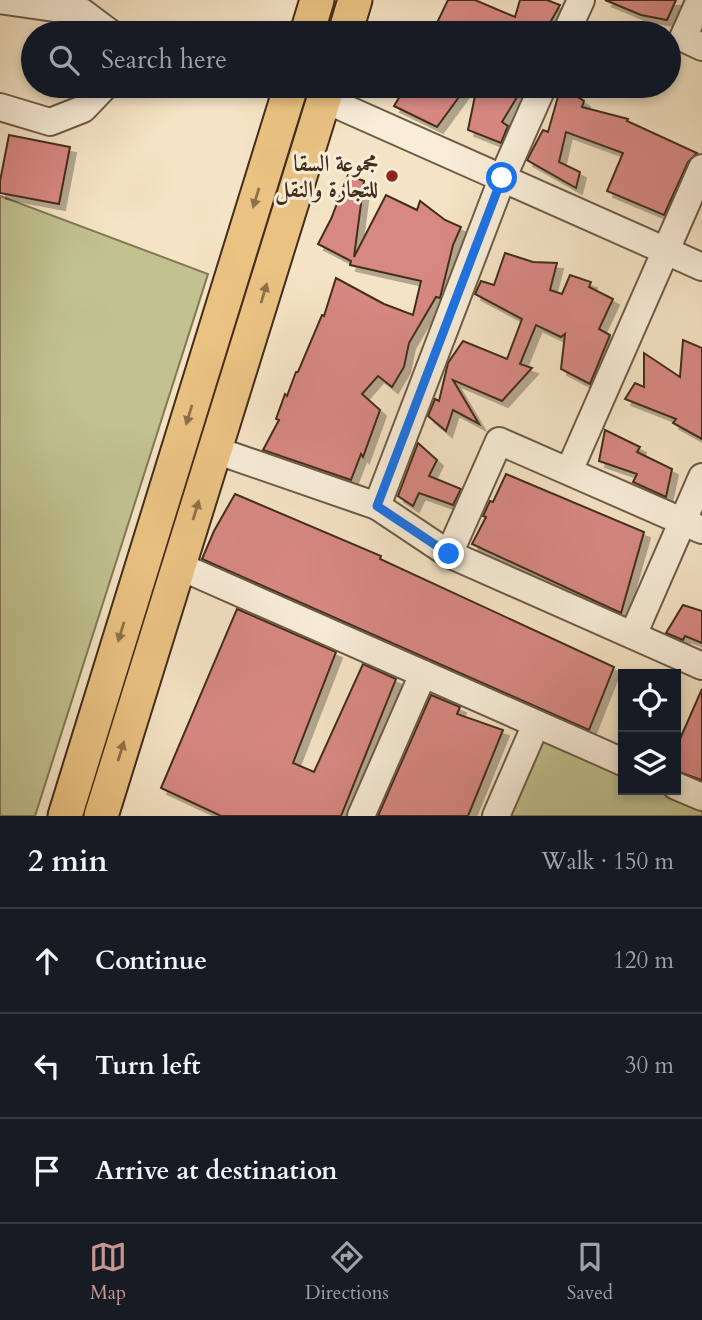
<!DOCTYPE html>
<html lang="en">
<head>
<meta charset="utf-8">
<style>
  body { margin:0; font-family:Cardo,Amiri,serif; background:#242831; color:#f1f3f6 }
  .controls { position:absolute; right:21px; bottom:21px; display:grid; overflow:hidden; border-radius:0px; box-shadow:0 4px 10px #0003 }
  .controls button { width:63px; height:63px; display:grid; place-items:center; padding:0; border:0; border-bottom:2px solid #363941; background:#171b24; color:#f1f3f6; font:35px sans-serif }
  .stop { position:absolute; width:21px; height:21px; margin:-16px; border:5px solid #1a73e8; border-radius:50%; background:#fff }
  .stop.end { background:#1a73e8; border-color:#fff; box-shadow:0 2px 7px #0008 }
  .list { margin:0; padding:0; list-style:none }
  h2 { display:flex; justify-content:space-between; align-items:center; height:91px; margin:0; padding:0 28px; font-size:30px }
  h2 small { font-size:23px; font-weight:400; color:#9ea1a6 }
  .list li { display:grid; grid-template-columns:46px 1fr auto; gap:21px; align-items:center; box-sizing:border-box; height:105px; padding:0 28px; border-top:2px solid #363941 }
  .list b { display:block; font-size:26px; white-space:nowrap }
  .list em { font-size:23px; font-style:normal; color:#9ea1a6 }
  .icon { flex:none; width:38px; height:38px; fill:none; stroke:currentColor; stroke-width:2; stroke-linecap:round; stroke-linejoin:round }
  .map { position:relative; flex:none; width:702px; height:816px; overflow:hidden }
  .search { position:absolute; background:#171b24; box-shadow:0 4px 10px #0003; left:21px; right:21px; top:21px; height:77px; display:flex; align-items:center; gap:18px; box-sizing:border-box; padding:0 24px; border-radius:38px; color:#9ea1a6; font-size:26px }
  .sheet { height:406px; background:#171b24 }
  nav { display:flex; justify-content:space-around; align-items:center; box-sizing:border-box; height:98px; border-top:2px solid #363941; background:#171b24; font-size:19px; color:#9ea1a6 }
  nav a { display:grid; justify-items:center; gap:4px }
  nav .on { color:#c59692 }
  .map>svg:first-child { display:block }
</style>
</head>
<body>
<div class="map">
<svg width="702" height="816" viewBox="0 0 702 816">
  <defs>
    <filter id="shadow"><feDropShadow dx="6" dy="6" stdDeviation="0" flood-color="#0004"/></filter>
  </defs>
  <rect width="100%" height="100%" fill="#f4e3c4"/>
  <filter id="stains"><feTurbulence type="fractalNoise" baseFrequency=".00286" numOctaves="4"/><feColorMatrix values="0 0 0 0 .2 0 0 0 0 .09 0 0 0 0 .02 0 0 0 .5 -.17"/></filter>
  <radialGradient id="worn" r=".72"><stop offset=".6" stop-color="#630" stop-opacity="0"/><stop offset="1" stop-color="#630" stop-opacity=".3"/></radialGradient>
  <g fill="#c1c290" stroke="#827856" stroke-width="2">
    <polygon points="0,196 208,274 35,816 0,816"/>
    <polygon points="536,724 623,762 623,790 676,790 702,797 702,816 496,816"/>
  </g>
  <g fill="#d78882" stroke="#422e1d" stroke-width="2" filter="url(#shadow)">
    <polygon points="448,0 475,0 515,17 520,0 547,0 560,5 546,30 550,33 432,33"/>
    <polygon points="605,0 676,0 667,20 641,15"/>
    <polygon points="406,86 467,86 437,127 394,106"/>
    <polygon points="477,86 504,86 519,94 502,122 508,126 501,143 468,130"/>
    <polygon points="561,86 584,101 582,107 628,119 627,121 697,153 688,162 664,215 607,191 623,153 566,132 559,162 580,172 576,188 527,160 543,130 548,132"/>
    <polygon points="9,135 70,147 59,204 0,193 0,181"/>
    <polygon points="348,175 364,181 354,257 386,195 417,210 420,201 445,220 461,227 453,245 440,298 436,297 409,343 404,367 392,387 378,376 362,394 380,410 363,457 361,454 351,480 263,450 279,420 276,419 285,394 287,396 296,372 298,372 322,315 324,316 336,278 384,304 413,315 421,281 350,265 351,261 318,244 331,219"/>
    <polygon points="505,253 533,262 557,263 550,290 562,294 570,275 591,282 589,287 613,299 599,329 610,335 590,384 561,369 565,334 561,337 536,325 520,364 532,368 502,401 453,380 479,424 453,410 446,431 428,416 435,399 439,401 448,363 463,341 507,359 522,319 475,294 481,281 494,285"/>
    <polygon points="683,340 702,348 702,439 673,423 676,419 625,399 635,383 644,387 644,353 680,377"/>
    <polygon points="605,430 640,447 637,452 672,469 666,497 633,482 637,474 599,461"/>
    <polygon points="418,443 437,460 429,476 461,489 453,505 419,493 413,506 398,496"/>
    <polygon points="506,474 644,532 621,613 472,544 486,517 483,516 490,501 493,502"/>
    <polygon points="235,494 381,556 380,559 614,667 589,730 202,559 214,531"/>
    <polygon points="683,605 702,611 702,643 685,636 683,640 666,633"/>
    <polygon points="237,609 336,652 293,763 314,772 363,664 396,679 341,816 221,816 161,788"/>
    <polygon points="702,689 702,780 676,771 676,748"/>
    <polygon points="431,695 460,707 457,714 503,730 468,816 378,816"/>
  </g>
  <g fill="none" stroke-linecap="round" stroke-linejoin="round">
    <g stroke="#6e5b47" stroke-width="30">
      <g id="minor">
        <polyline points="0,0 82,12 110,33"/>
        <polyline points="700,0 683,38 702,47"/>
        <polyline points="566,33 581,0"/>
        <polyline points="324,99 702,267"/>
        <polyline points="0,107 50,122 83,109 105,86"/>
        <polyline points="215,450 377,506 449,554 702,666"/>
        <polyline points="569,471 702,168"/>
        <polyline points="377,506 502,179 543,86"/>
        <polyline points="449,554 499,441 702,530"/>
        <polyline points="179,566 623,762"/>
        <polyline points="633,635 702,477"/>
        <polyline points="676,786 702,797"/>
        <polyline points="361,816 423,674"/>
        <polyline points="496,816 536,724"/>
      </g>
    </g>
    <g stroke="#422e1d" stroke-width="37">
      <g id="major">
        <polyline points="307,33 317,0"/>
        <polyline points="345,33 355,0"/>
        <polyline points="65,816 291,86"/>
        <polyline points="101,816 328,86"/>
      </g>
    </g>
    <use href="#minor" stroke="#f8edd9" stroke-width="26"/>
    <use href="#major" stroke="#eac282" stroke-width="33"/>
  </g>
  <defs><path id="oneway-solid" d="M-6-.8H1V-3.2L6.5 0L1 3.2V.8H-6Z" transform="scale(1.75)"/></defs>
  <g fill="#8e714a">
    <use href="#oneway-solid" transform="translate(256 198) rotate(107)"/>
    <use href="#oneway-solid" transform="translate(264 293) rotate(-73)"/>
    <use href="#oneway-solid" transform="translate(189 415) rotate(107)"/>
    <use href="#oneway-solid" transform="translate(196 510) rotate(-73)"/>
    <use href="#oneway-solid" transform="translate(121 632) rotate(107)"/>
    <use href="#oneway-solid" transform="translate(121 751) rotate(-73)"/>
  </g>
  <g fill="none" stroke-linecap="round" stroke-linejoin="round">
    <polyline stroke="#1a73e8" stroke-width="9" points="449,554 377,506 502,178"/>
  </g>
  <circle fill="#8f2418" stroke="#f8edd9" stroke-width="2.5" cx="392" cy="176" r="7"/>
  <g text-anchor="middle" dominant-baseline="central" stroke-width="6" stroke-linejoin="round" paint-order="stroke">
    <g font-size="23" font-weight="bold" fill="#422e1d" stroke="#f8edd9" text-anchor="end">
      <text x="378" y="163">مجموعة السقا<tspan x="378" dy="26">للتجارة والنقل</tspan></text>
    </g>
  </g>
  <rect width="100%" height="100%" filter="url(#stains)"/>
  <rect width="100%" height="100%" fill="url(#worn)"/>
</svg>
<div class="controls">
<button><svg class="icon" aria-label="locate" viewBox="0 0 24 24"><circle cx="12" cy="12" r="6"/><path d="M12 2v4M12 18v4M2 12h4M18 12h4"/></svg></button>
<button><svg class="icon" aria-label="layers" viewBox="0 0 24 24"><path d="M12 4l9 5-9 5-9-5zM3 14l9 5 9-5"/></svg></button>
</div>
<div class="stop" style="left:502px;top:178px"></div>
<div class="stop end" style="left:449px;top:554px"></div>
<div class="search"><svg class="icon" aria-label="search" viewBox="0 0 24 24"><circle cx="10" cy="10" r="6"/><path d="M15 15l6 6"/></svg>Search here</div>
</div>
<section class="sheet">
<h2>2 min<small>Walk · 150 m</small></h2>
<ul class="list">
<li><svg class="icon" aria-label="ahead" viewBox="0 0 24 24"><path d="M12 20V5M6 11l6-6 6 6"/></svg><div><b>Continue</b></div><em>120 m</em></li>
<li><svg class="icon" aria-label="left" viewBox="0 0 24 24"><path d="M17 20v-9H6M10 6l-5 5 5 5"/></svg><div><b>Turn left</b></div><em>30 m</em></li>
<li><svg class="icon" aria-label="arrive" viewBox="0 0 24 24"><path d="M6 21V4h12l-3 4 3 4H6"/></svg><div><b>Arrive at destination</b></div></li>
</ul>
</section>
<nav>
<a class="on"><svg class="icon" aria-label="map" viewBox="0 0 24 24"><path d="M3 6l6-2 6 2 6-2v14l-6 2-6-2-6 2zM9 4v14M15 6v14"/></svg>Map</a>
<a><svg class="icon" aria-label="directions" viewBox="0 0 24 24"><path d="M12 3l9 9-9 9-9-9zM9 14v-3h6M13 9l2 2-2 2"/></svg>Directions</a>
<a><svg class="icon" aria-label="saved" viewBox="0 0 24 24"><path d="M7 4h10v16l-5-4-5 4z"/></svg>Saved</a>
</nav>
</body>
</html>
